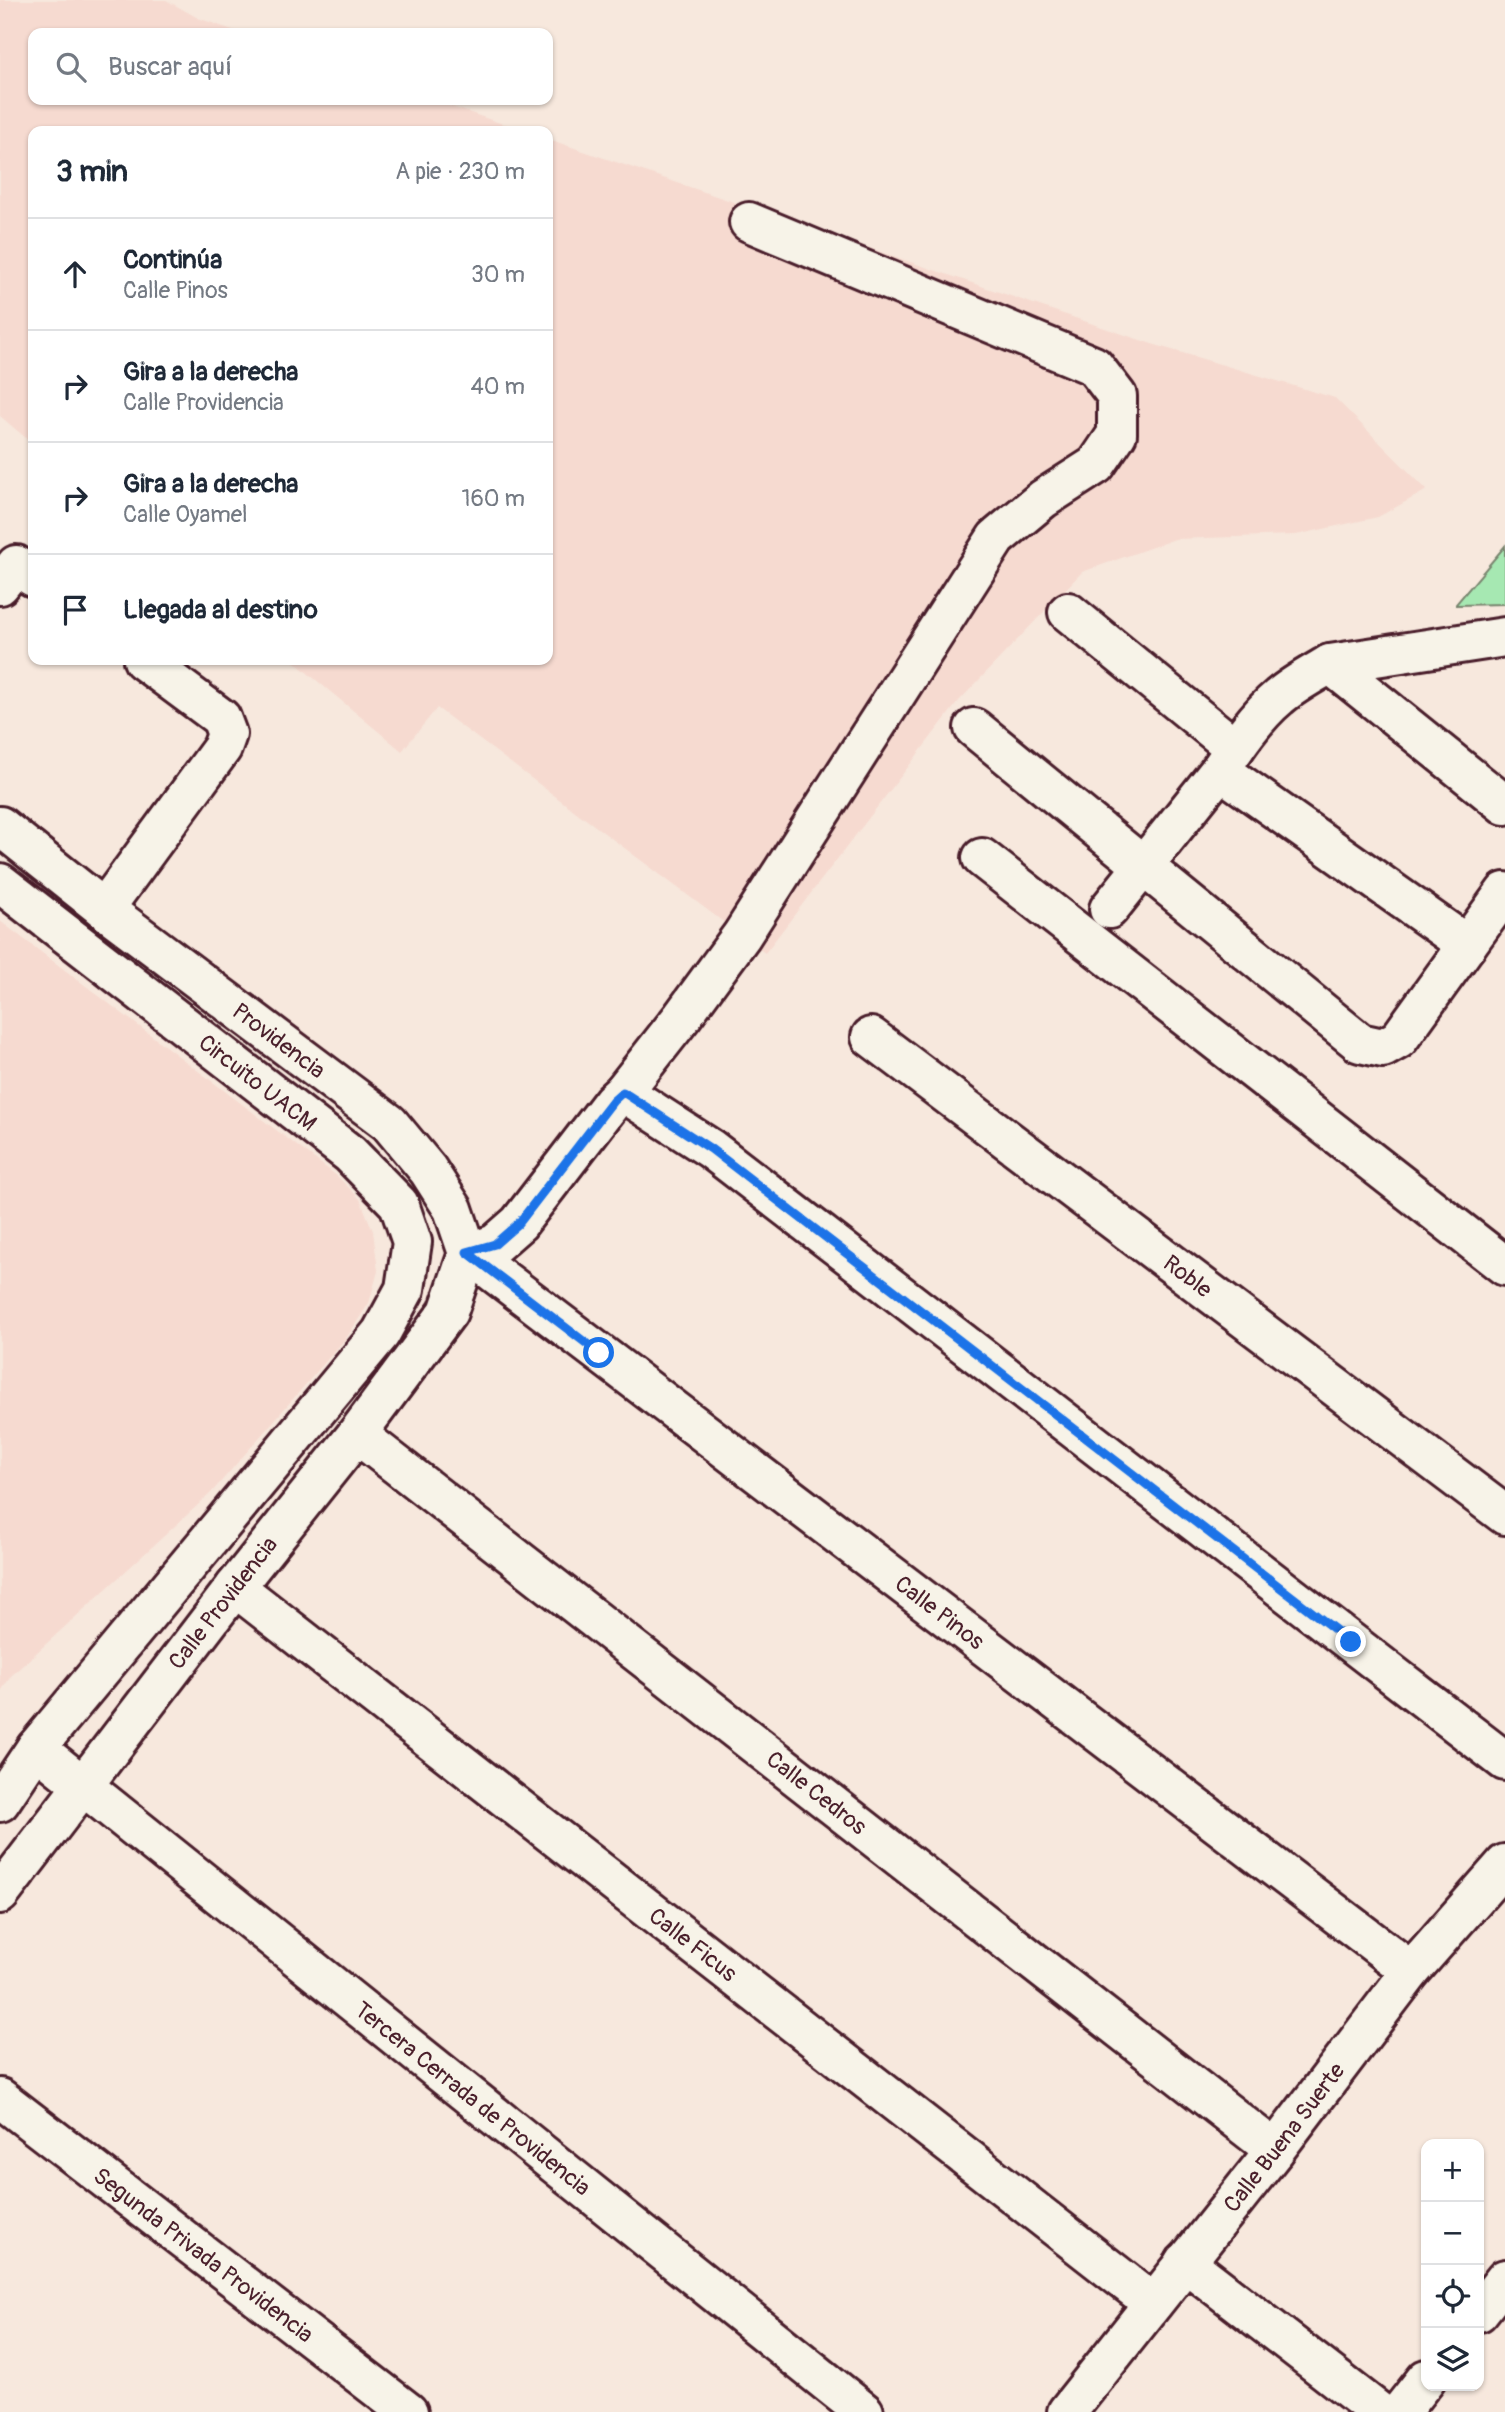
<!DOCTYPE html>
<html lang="es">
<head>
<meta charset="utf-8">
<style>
  body { margin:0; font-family:Pangolin,sans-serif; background:#f6f6f7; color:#1f2937 }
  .controls { position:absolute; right:21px; bottom:21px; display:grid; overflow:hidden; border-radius:14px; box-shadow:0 2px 5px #0004 }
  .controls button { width:63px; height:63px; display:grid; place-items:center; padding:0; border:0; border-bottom:2px solid #e0e1e3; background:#fff; color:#1f2937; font:35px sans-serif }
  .stop { position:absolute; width:21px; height:21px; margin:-16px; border:5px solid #1a73e8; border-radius:50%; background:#fff }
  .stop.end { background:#1a73e8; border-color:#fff; box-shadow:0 2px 7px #0008 }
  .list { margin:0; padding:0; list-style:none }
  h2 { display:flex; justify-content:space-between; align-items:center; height:91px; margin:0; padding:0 28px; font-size:30px }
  h2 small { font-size:23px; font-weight:400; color:#747a83 }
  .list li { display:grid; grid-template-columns:46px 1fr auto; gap:21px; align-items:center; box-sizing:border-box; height:112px; padding:0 28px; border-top:2px solid #e0e1e3 }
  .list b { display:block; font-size:26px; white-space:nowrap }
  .list p { margin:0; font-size:23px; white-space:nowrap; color:#747a83 }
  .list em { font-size:23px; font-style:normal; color:#747a83 }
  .icon { flex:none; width:38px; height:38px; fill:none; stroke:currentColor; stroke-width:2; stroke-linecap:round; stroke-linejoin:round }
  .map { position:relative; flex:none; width:1505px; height:2412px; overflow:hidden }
  .search { position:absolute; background:#fff; box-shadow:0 2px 5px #0004; left:28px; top:28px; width:525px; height:77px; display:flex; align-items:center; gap:18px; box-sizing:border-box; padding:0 24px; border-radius:14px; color:#747a83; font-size:26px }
  .panel { position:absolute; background:#fff; box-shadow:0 2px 5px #0004; left:28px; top:126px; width:525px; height:539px; border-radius:14px }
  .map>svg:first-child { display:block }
</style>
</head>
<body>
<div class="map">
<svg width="1505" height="2412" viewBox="0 0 1505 2412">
  <rect width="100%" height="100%" fill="#f7e8dd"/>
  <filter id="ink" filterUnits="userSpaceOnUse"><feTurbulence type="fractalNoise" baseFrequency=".0143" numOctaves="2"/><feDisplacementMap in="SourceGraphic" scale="14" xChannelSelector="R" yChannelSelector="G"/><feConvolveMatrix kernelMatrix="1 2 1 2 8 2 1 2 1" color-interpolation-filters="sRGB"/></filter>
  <g filter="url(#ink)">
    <g fill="#f6dad0">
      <polygon points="0,0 166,0 198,18 241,33 33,33 33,100 432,100 524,131 33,131 33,444 0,416"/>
      <polygon points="548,139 1152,344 1335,398 1427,490 1378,517 1296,535 1175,539 1082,572 958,702 765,953 437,708 402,751 292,660 548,660"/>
      <polygon points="0,921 337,1176 360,1199 373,1231 378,1271 369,1303 347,1337 211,1493 11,1676 0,1693"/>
    </g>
    <polygon fill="#a6e8b2" stroke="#78846e" stroke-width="2" points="1505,546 1505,604 1456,605 1456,604"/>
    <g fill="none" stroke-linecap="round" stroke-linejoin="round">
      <g stroke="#4a1f2b" stroke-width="44">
        <g id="minor">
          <polyline points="0,585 16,565 33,577"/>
          <polyline points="1068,612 1235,748"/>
          <polyline points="1330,664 1505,805"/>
          <polyline points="974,728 1360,1043 1383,1048 1399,1039 1505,892"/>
          <polyline points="1220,770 1467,945"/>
          <path id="s1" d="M0,826L104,909L389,1123L428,1170L453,1209L468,1253L448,1312L357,1434L235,1587L0,1894"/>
          <polyline points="982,858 1505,1266"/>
          <path id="s2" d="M0,883L350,1154L399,1204L412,1242L405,1289L381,1333L36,1748L0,1802"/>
          <polyline points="104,909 222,748 227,734 221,718 143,660"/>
          <path d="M1109,909L1220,770C1236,746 1257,715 1279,697C1294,684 1313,674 1330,664L1505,637"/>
          <path id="s3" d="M871,1037L1505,1515"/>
          <polyline points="623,1092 711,1149 1505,1761"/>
          <polyline points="468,1253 495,1244 519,1223 613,1101 623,1092 682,1017 742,935 996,538 1043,499 1096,465 1117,434 1117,396 1094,366 749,222"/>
          <path id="s4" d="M468,1253L1411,1971"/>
          <path id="s5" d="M357,1434L1275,2150"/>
          <path id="s6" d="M235,1587L1153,2303"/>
          <path id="s7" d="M36,1748L864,2412"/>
          <path id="s8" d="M0,2098L408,2412"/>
          <polyline points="1185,2262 1379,2412"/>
          <polyline points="1479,2312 1505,2279"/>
          <path id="s9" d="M1067,2412L1275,2150L1411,1971L1505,1864"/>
          <polyline points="1400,2412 1426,2379"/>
        </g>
      </g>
      <use href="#minor" stroke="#f7f3e8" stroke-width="38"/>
    </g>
  </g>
  <g fill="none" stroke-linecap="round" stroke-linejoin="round" filter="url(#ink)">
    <polyline stroke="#1a73e8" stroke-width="9" points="599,1353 467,1252 495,1244 519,1223 613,1101 623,1092 711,1149 1351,1642"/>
  </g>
  <g text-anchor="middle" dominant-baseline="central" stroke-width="7" stroke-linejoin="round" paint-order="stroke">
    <g font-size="23" fill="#4a1f2b" stroke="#f7f3e8">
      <text stroke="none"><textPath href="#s1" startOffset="352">Providencia</textPath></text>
      <text stroke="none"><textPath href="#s2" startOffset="326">Circuito UACM</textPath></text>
      <text stroke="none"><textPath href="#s3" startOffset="397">Roble</textPath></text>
      <text transform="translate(223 1603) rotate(-52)">Calle Providencia</text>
      <text stroke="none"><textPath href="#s4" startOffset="593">Calle Pinos</textPath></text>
      <text stroke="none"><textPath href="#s5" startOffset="583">Calle Cedros</textPath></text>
      <text stroke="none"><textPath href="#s6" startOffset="581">Calle Ficus</textPath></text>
      <text stroke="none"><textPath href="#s7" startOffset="560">Tercera Cerrada de Providencia</textPath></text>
      <text stroke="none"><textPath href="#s9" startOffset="350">Calle Buena Suerte</textPath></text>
      <text stroke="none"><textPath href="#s8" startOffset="257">Segunda Privada Providencia</textPath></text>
    </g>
  </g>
</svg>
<div class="controls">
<button>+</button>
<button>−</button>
<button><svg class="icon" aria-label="locate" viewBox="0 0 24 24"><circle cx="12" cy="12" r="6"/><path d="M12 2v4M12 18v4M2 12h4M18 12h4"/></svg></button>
<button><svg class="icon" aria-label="layers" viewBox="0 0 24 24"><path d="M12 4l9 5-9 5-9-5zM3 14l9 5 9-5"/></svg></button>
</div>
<div class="stop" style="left:599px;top:1353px"></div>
<div class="stop end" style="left:1351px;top:1642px"></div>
<div class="search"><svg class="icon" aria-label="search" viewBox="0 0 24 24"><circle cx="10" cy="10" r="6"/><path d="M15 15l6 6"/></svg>Buscar aquí</div>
<section class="panel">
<h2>3 min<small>A pie · 230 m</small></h2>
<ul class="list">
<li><svg class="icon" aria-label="ahead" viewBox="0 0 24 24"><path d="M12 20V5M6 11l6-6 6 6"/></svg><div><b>Continúa</b><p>Calle Pinos</p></div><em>30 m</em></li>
<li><svg class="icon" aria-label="right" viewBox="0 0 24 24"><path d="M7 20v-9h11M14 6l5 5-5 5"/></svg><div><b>Gira a la derecha</b><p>Calle Providencia</p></div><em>40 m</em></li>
<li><svg class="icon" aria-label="right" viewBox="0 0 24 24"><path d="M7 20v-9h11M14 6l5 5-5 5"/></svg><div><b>Gira a la derecha</b><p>Calle Oyamel</p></div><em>160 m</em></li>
<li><svg class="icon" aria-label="arrive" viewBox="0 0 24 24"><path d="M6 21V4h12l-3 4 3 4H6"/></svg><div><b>Llegada al destino</b></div></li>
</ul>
</section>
</div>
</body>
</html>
